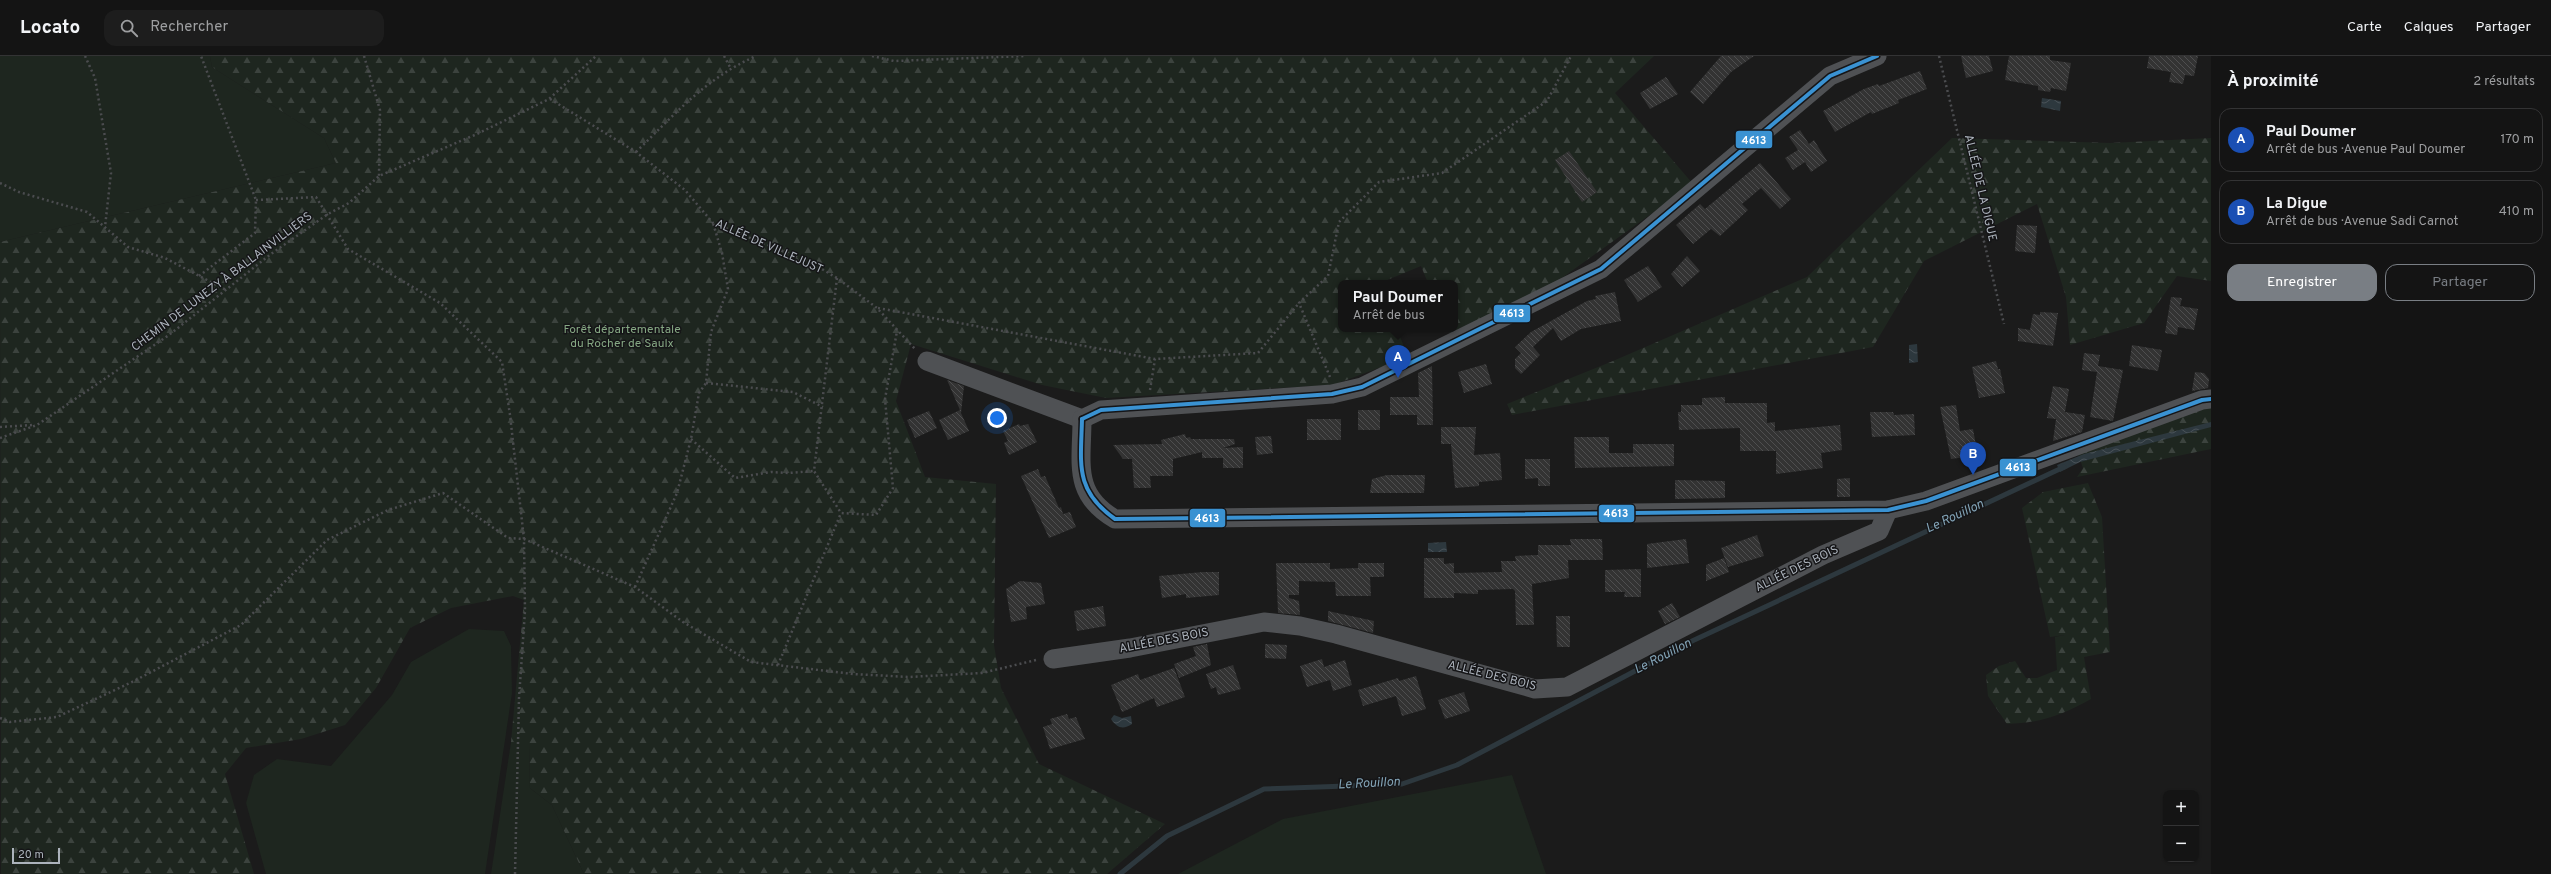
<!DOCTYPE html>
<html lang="fr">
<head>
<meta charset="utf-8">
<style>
  body { margin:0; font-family:Overpass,sans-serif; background:#1d1d1d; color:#f1f3f6 }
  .controls { position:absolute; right:12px; bottom:12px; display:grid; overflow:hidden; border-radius:8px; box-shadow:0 1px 3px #0004 }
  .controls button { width:36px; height:36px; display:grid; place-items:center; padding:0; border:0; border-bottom:1px solid #333334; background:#141414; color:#f1f3f6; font:20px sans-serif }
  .scale { position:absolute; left:12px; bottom:10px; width:48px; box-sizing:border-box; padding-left:4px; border:2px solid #acb3bc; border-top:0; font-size:11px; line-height:14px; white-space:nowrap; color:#acb3bc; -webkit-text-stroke:3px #151517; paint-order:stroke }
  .you { position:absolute; left:997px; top:362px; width:14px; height:14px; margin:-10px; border:3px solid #fff; border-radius:50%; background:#1a73e8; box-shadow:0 0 0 6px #1a73e833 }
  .badge { display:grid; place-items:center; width:26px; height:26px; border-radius:50%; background:#797e84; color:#fff; font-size:13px; font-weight:700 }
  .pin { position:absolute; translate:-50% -33px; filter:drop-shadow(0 1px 2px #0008) }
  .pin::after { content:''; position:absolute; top:21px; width:14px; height:12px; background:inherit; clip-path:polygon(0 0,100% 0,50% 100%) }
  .popup { position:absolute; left:1338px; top:224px; width:120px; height:52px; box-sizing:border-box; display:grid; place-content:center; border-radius:8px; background:#141414; filter:drop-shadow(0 1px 3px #0005); font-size:13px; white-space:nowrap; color:#9d9ea0 }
  .popup b { font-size:15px; color:#f1f3f6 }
  .popup::after { content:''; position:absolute; left:50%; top:100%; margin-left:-8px; border:8px solid transparent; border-top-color:#141414 }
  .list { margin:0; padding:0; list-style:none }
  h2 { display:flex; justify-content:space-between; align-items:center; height:52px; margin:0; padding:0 16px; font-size:17px }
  h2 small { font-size:13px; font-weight:400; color:#9d9ea0 }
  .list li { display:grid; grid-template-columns:26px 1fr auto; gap:12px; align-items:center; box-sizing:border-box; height:64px; margin:0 8px 8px; padding:0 8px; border:1px solid #333334; border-radius:12px }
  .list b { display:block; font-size:15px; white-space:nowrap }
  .list p { margin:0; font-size:13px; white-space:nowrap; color:#9d9ea0 }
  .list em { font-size:13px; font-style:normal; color:#9d9ea0 }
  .actions { display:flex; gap:8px; padding:12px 16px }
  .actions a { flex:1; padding:9px 0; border:1px solid #797e84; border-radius:12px; text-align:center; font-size:14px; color:#797e84 }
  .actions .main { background:#797e84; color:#fff }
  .icon { flex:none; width:22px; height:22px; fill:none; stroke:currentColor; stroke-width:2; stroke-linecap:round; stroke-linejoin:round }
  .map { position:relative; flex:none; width:2211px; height:818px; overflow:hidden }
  header { display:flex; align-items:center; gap:24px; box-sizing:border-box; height:56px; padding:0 20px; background:#141414; border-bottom:1px solid #333334 }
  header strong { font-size:19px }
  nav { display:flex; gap:22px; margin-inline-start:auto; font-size:14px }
  .search { width:280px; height:36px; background:#1d1d1d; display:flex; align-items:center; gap:10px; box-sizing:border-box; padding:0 14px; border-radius:12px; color:#9d9ea0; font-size:15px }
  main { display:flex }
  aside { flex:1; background:#141414 }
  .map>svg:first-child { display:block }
</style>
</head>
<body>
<header>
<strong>Locato</strong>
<div class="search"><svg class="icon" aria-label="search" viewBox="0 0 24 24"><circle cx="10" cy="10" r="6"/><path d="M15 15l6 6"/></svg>Rechercher</div>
<nav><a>Carte</a><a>Calques</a><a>Partager</a></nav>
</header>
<main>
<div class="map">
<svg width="2211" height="818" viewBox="0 0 2211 818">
  <defs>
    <pattern id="forest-firs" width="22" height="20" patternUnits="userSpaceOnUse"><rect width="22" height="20" fill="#1e261f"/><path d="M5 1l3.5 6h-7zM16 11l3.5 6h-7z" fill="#3c433e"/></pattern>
    <pattern id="water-waves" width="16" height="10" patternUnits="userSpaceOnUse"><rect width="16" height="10" fill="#2d383e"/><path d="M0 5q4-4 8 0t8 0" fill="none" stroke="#495258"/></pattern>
    <pattern id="building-back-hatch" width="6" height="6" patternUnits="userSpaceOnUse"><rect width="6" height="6" fill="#333"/><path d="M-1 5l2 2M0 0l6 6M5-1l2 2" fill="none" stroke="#4e4e4f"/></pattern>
  </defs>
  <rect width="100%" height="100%" fill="#1b1b1b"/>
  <g fill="#1e261f">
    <polygon points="0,0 210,0 212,11 324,82 336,107 0,186"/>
    <polygon points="469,573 504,575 511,590 512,637 485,818 266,818 246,747 254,719 277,703 331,710 392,639 411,606"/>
    <polygon points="511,686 529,686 530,732 552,749 584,818 491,818"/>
    <polygon points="1512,719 1546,818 1178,818 1283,763"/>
  </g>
  <g fill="url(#forest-firs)">
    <polygon points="210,0 1654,0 1615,37 1693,128 1552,229 1450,277 1448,273 1455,273 1455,227 1428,227 1421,210 1380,227 1341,227 1341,273 1397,273 1408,301 1333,329 1106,342 1042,329 911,288 896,345 925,421 996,428 994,589 1001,632 1039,708 1165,768 1107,818 584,818 552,749 530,732 529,686 511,686 524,544 513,540 451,552 410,572 376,632 345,669 301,683 246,692 225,718 254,818 1,818 0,186 336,107 324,82 212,11"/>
    <polygon points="1952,82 2110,87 2211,82 2211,225 2177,220 2144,267 2070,289 2066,241 2037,148 1924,205 1873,291 1512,359 1507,348 1613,305 1807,221"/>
    <polygon points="2211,351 2211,393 2077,421 2083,412 2077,395"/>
    <path d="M2088,427L2102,461L2110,596L2084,601L2091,643C2062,659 2041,667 2007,668L1988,640L1986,619L1999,610L2015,605L2026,622H2037L2057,614L2055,581L2065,579L2050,581L2022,452L2043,436Z"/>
  </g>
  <g fill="url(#water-waves)">
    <polygon points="2042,42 2061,45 2060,55 2041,51"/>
    <polygon points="1917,288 1918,306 1909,307 1909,289"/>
    <polygon points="2211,366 2211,371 2080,406 2060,416 2057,409 2084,398"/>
    <polygon points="1446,486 1447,496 1428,496 1428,487"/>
    <path d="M1114,659L1122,662L1131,660L1132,668C1123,674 1117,672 1111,663Z"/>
  </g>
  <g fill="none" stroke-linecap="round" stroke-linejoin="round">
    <polyline stroke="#2d383e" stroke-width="5" points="1120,818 1167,780 1264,733 1402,728 1457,709 1690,586 2064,411"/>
  </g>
  <g fill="url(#building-back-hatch)">
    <polygon points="1721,0 1754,0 1731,16 1703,48 1690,36"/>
    <polygon points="1961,0 1989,0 1993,15 1966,22"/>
    <polygon points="2009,0 2050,0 2050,4 2071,7 2066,35 2051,32 2050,36 2038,34 2038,30 2005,24"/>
    <polygon points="2149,0 2198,0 2194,20 2185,19 2183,28 2169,26 2171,16 2147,12"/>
    <polygon points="1920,15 1927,33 1898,44 1899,47 1872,58 1871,56 1835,76 1823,55 1864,33 1878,28 1879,30"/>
    <polygon points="1666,21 1678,38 1650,53 1640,37"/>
    <polygon points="1800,74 1809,88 1814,84 1827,105 1811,116 1805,106 1793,114 1785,102 1798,94 1789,81"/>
    <polygon points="1569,95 1597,136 1582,146 1555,104"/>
    <polygon points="1760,107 1791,143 1780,153 1761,132 1742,148 1748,154 1720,180 1711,173 1693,188 1676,169 1700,148 1705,153"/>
    <polygon points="2017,169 2037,170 2035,197 2015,195"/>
    <polygon points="1687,200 1700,215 1682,231 1671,218"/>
    <polygon points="1648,210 1662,231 1638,246 1624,224"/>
    <polygon points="1615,236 1621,265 1581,273 1561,285 1553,272 1533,291 1540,299 1521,318 1515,312 1515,303 1521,297 1515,291 1531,276 1587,245 1596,243 1595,240"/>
    <polygon points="2171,241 2182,242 2180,250 2198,253 2194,274 2178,271 2177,279 2165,277"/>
    <polygon points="2040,256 2058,257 2053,290 2018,285 2018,272 2030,274 2033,258 2040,259"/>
    <polygon points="2132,289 2162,294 2158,315 2129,310"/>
    <polygon points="2084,297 2100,299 2098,310 2123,314 2113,365 2090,361 2097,316 2082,314"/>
    <polygon points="1996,305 1998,313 2000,313 2005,337 1979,342 1972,311"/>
    <polygon points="1486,308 1492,328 1464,337 1458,316"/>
    <polygon points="1432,310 1433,369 1417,369 1417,359 1390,359 1390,341 1419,341 1418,317"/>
    <polygon points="2195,316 2204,317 2209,323 2208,332 2192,335"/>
    <polygon points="947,324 964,330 961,357 969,375 948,384 939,364 960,354"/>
    <polygon points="2053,330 2069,333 2065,356 2085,359 2082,376 2053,385 2056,363 2047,362"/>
    <polygon points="1725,341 1725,347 1767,347 1767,367 1775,366 1775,375 1840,369 1842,394 1821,397 1823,412 1776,418 1776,395 1740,395 1740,372 1679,374 1678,356 1681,356 1681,349 1702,349 1702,342"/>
    <polygon points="1956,349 1960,375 1973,373 1977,395 1965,397 1965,401 1951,403 1940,351"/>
    <rect x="1358" y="354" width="22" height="20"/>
    <polygon points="929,355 937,372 915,382 907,364"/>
    <polygon points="1870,356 1893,356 1894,359 1914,358 1915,379 1872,381"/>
    <rect x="1307" y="363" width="34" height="21"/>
    <polygon points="1019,368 1020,370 1028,368 1037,386 1009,399 1004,387 1008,385 1003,375"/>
    <polygon points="1441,371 1476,371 1474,399 1500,397 1502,424 1479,426 1479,430 1455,432 1451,388 1441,388"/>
    <polygon points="1185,378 1186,382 1190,381 1191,383 1234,383 1235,388 1223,392 1243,391 1243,412 1223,412 1223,402 1202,402 1202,396 1173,403 1173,420 1150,420 1151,432 1134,432 1132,403 1123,403 1113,389 1162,388 1161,384"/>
    <polygon points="1271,380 1273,397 1257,399 1255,381"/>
    <polygon points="1574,381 1609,381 1609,397 1633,397 1633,388 1674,388 1674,410 1575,412"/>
    <polygon points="1525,403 1550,403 1550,430 1538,430 1538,422 1525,423"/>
    <polygon points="1038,413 1041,421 1045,420 1059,452 1061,451 1063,458 1070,456 1076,471 1049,482 1021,420"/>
    <polygon points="1387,419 1425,419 1424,437 1370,437 1372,423"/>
    <polygon points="1850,422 1850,441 1837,441 1837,423"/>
    <polygon points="1675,424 1725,425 1725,442 1675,443"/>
    <polygon points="1757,479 1764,500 1728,511 1721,492"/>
    <polygon points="1570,483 1602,483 1603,504 1568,504 1569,522 1532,528 1534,569 1516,569 1515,535 1513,533 1478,534 1478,538 1454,537 1454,542 1424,542 1424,502 1444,502 1444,508 1454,507 1454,517 1502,516 1501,505 1516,505 1515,500 1538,499 1538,489 1571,489"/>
    <polygon points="1686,483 1689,507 1647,512 1647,488"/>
    <polygon points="1724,502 1729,516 1706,525 1706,509"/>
    <polygon points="1276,507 1330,507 1330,513 1358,512 1358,507 1384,507 1384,521 1370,521 1371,540 1336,540 1335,526 1299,525 1299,539 1289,539 1289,542 1299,545 1300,559 1278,557"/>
    <polygon points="1641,513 1641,541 1624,541 1625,536 1605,536 1605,514"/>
    <polygon points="1203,516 1219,516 1219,539 1186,542 1186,538 1162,542 1159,520"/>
    <polygon points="1020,525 1041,527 1045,548 1026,551 1027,563 1011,566 1006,533"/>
    <polygon points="1672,547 1680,561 1665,568 1658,555"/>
    <polygon points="1103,550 1106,570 1077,575 1074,555"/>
    <polygon points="1328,555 1374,565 1373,577 1328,565"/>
    <polygon points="1556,560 1570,560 1570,591 1557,591"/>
    <polygon points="1207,588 1211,609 1179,622 1174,608 1196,600 1193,591"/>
    <polygon points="1265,588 1287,589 1286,603 1265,602"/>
    <polygon points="1322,603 1324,611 1345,604 1352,629 1333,635 1330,624 1307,631 1300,610"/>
    <polygon points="1233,609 1241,633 1218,639 1216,631 1211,633 1206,618"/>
    <polygon points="1174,612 1185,641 1157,651 1154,642 1122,656 1111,629 1138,618 1140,624"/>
    <polygon points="1416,620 1426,653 1402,660 1396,640 1363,650 1358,634 1398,622 1399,625"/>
    <polygon points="1464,636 1470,655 1445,663 1438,644"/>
    <polygon points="1067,658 1069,663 1076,661 1085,683 1050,693 1043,671 1052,668 1050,663"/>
  </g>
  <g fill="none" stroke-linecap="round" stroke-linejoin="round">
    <g stroke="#4b4c4f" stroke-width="2.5" stroke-dasharray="2 3" stroke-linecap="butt">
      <polyline points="85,0 95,22 111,117 105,171"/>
      <polyline points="364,0 380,54 379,120"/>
      <polyline points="724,0 730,11"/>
      <polyline points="872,0 894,5 1026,0"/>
      <polyline points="1939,0 2004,268"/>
      <polyline points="550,43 636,96 685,134 713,167 810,206 837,222 877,252 915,293"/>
      <path d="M636,96C675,58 706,22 756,0"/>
      <polyline points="0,127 19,136 87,156 128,191 165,202 226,234"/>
      <polyline points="256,144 316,141 348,193 440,247 502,306 510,359 524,483 525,555 519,642 515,818"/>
      <polyline points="199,220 255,177 256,144 201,0"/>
      <polyline points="837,222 814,415 841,457 876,459 893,432 885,343 897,275"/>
      <polyline points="878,252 1155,303 1258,297 1299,247"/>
      <polyline points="1330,321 1299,247 1328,220 1339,166 1379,126 1442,117 1547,45 1571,0"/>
      <polyline points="706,327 793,336 823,351"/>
      <polyline points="1150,334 1155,303"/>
      <polyline points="0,371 32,369"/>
      <polyline points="0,382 37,369 169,279 271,198 328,158 349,147 379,120 477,78 549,43 596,0"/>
      <polyline points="691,383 735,422 771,416 788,417 814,415"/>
      <polyline points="635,531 677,437 691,383 699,337 706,327 711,276 728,233 722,197 713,167"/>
      <polyline points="778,609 841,457"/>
      <polyline points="0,662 10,666 57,661 132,626 241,569 327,484 388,454 443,437 508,482 524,483 635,531 683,566 751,606 853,618 909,621 982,617 1036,604"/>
    </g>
    <g stroke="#4f5154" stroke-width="19">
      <polyline points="927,305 1082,363"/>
      <path d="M1082,363C1082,407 1072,438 1115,463L1888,454L1926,445L2202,344L2211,343"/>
      <polyline points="1082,363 1101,354 1305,340 1332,338 1362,331 1601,213 1830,20 1877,0"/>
      <polyline points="1053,603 1130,592 1264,566 1300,570 1336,578 1535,633 1567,631 1823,499 1879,475 1888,454"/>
    </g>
    <g stroke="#151517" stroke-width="7">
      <g id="bus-1">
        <path d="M1082,363C1081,408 1074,434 1115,463L1888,454L1926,445L2202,344L2211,343"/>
        <polyline points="1082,363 1101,354 1332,338 1362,331 1601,213 1830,20 1877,0"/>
      </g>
    </g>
    <use href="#bus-1" stroke="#3a92d2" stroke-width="4"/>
  </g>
  <g text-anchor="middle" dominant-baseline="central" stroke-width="3" stroke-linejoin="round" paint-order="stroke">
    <g font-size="12" fill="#acb3bc" stroke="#151517">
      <text transform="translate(1980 132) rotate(77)">ALLÉE DE LA DIGUE</text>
      <text transform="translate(769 191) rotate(24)">ALLÉE DE VILLEJUST</text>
      <text transform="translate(222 226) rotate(-37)">CHEMIN DE LUNEZY À BALLAINVILLIERS</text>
      <text transform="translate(1797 513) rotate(-26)">ALLÉE DES BOIS</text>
      <text transform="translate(1164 585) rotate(-11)">ALLÉE DES BOIS</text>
      <text transform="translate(1492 620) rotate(14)">ALLÉE DES BOIS</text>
    </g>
    <g font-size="12" fill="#85a783" stroke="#151517">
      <text x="622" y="274">Forêt départementale<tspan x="622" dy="14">du Rocher de Saulx</tspan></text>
    </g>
    <g font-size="13" font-style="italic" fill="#83a4b7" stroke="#151517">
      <text transform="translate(1955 461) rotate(-25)">Le Rouillon</text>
      <text transform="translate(1663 601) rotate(-27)">Le Rouillon</text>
      <text transform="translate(1369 728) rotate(-3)">Le Rouillon</text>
    </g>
  </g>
  <g stroke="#151517" stroke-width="1.5">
    <rect x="1735" y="74" width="38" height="19" rx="4" fill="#3a92d2"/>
    <rect x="1493" y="248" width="38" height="19" rx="4" fill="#3a92d2"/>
    <rect x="1999" y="402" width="38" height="19" rx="4" fill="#3a92d2"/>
    <rect x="1598" y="448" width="37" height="19" rx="4" fill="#3a92d2"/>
    <rect x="1189" y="452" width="37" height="20" rx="4" fill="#3a92d2"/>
  </g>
  <g font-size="11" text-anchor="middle" font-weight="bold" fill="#fff">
    <text x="1754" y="88">4613</text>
    <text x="1512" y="261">4613</text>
    <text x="2018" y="415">4613</text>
    <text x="1616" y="461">4613</text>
    <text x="1207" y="466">4613</text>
  </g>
</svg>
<div class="controls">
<button>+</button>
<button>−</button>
</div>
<div class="scale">20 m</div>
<div class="you"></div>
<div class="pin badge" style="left:1398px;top:322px;background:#1a4fb4">A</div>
<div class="popup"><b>Paul Doumer</b>Arrêt de bus</div>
<div class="pin badge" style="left:1973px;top:419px;background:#1a4fb4">B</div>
</div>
<aside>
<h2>À proximité<small>2 résultats</small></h2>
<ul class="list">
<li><span class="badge" style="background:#1a4fb4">A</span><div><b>Paul Doumer</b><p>Arrêt de bus · Avenue Paul Doumer</p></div><em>170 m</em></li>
<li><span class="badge" style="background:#1a4fb4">B</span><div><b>La Digue</b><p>Arrêt de bus · Avenue Sadi Carnot</p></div><em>410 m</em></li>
</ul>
<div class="actions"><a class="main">Enregistrer</a><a>Partager</a></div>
</aside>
</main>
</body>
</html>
